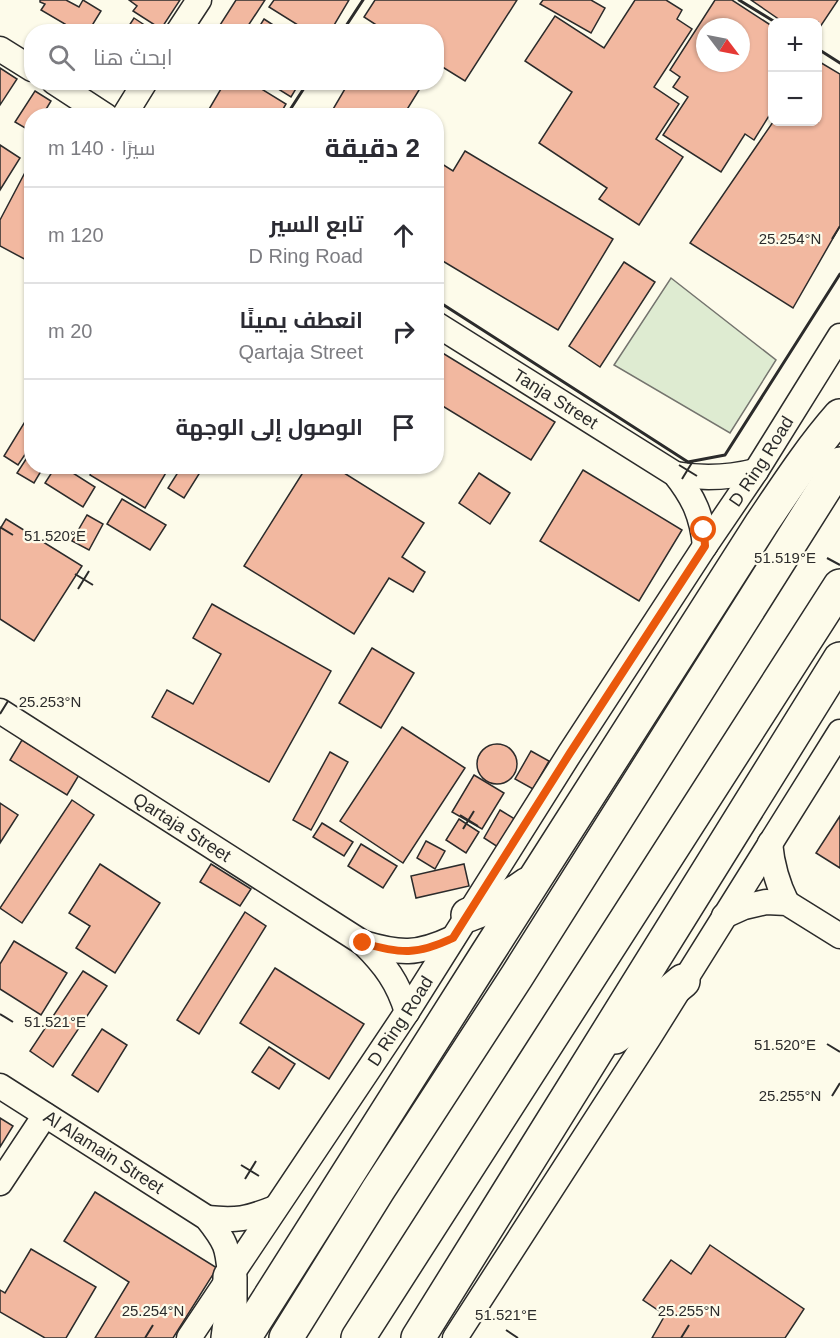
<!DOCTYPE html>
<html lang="ar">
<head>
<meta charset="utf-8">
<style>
  body { margin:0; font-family:Arial,Cairo,sans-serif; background:#f2f2f3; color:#2b2b33; direction:rtl }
  .controls { position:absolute; right:18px; top:18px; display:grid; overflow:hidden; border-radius:12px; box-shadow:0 2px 4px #0004 }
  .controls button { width:54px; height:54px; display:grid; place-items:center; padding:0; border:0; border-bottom:2px solid #e1e1e2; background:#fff; color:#2b2b33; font:30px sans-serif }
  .compass { position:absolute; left:696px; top:18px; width:54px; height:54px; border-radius:50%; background:#fff; box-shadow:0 2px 4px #0004; rotate:122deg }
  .stop { position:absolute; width:18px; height:18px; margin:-14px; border:4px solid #ea580c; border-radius:50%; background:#fff }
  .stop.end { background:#ea580c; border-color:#fff; box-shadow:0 2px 6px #0008 }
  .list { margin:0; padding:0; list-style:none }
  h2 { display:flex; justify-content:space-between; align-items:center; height:78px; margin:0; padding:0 24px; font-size:26px }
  h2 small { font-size:20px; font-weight:400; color:#7c7c81 }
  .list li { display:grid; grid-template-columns:39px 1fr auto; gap:18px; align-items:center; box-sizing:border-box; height:96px; padding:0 24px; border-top:2px solid #e1e1e2 }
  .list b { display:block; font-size:22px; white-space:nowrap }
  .list p { margin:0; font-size:20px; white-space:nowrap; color:#7c7c81 }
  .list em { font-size:20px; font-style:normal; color:#7c7c81 }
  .icon { flex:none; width:33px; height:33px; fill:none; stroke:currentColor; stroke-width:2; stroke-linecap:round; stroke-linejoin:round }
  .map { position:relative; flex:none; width:840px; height:1338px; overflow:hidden; direction:ltr }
  .search { position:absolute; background:#fff; box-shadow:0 2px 4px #0004; left:24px; top:24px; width:420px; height:66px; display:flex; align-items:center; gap:15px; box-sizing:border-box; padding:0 21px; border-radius:24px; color:#7c7c81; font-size:22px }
  .panel { position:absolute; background:#fff; box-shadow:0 2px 4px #0004; left:24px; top:108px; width:420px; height:366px; border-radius:24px; direction:rtl }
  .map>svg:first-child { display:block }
</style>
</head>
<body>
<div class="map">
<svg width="840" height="1338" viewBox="0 0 840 1338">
  <rect width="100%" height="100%" fill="#fdfbea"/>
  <polygon fill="#deebd1" stroke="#74746e" stroke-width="1.5" points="671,278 776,360 730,433 614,365"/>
  <g fill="#f2b8a0" stroke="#2b2b2b" stroke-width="1.5" fill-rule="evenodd">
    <polygon points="40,0 66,0 79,7 83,0 101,11 88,32 63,32 61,31 65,24 41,10 45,4 40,2"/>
    <polygon points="129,0 180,0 161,29 133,11 137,6"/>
    <polygon points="236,0 265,0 244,32 230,32 220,25"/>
    <polygon points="274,0 349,0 330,32 309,32 269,7"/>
    <polygon points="375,0 517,0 465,81 436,63 436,32 387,32 364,17"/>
    <polygon points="543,0 591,0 605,8 591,33 540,4"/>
    <polygon points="635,0 666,0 682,10 677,19 692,29 654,87 679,104 656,139 683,157 639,225 599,199 607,188 539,143 572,92 525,61 555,16 604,48"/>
    <path d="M715,0H732L772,26V111L754,140L745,134L721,172L663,135L688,97L673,87L680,77L670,70ZM705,27H741V63H705Z"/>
    <polygon points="751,0 838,0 818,30 818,22 783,22"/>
    <polygon points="134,18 155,32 125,32"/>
    <polygon points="264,19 284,32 256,32"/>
    <polygon points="818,61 840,74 840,226 793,308 690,243 773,122 818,122"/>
    <polygon points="0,68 17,79 0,105"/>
    <polygon points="225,82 250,82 286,104 279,116 205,116"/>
    <polygon points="267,82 300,82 291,97"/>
    <polygon points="349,82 424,82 403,116 329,116"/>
    <polygon points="35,91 51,101 42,116 32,116 32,132 15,122"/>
    <polygon points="0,145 20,158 0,190"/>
    <polygon points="465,151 613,239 558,330 436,257 436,166 439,162 453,171"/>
    <polygon points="30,163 32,164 32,263 0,246 0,220"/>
    <polygon points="624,262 655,282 600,367 569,346"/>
    <polygon points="436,349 555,422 531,460 436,402"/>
    <polygon points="29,415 32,417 32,444 18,465 4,456"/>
    <polygon points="32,450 32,466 44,466 34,483 17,473"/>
    <polygon points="56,466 62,466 95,487 83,507 45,483"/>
    <polygon points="91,466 170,466 145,508 90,475 93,469"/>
    <polygon points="182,466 204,466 184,498 168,488"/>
    <polygon points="307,466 333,466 424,523 402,557 425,572 413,592 389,578 354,634 244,566"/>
    <polygon points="583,470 682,530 639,601 540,541"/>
    <polygon points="479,473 510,493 490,524 459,503"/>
    <polygon points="122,499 166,525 150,550 107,524"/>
    <polygon points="87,515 103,524 89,550 72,541"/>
    <polygon points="6,519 82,566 34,641 0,619 0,529"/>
    <polygon points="212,604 331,671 269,782 152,717 167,690 193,704 221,654 193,638"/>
    <polygon points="372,648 414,673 381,728 339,703"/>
    <polygon points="402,727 465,768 403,863 340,821"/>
    <polygon points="22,740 79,775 67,795 10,760"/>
    <circle cx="497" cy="764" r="20"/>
    <polygon points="531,751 549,761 533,789 515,779"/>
    <polygon points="330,752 348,762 311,830 293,820"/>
    <polygon points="474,775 504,793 482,829 452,812"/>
    <polygon points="72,800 94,815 22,923 0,908"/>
    <polygon points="0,803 18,815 0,843"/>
    <polygon points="500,810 518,821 501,849 484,838"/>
    <polygon points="840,816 840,868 816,853"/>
    <polygon points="459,819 479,832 466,853 446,840"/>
    <polygon points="322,823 353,842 344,856 313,837"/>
    <polygon points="426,841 445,851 435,869 417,858"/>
    <polygon points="361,844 397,866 383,888 348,866"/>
    <polygon points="100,864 160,903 115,973 76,948 90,926 69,913"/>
    <polygon points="211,864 251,889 240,906 200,882"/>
    <polygon points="464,864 469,886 416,898 411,876"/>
    <polygon points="245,912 266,926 199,1034 177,1020"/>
    <polygon points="14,941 67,973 41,1015 0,989 0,964"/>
    <polygon points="275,968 364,1024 329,1079 240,1023"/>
    <polygon points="83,971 107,986 53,1067 30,1051"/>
    <polygon points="102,1029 127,1045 98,1092 72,1075"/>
    <polygon points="269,1047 295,1064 279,1089 252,1072"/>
    <polygon points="0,1118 13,1126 0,1147"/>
    <polygon points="95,1192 217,1268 173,1338 95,1338 129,1282 64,1241"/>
    <polygon points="710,1245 804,1309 785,1338 652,1338 665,1315 643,1300 671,1260 691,1274"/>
    <polygon points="31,1249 96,1287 66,1338 45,1338 0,1312 0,1290 5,1293"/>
  </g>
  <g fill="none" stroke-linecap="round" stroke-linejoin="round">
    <g stroke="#2b2b2b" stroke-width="27">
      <g id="street">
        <polyline points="178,32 199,0"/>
        <polyline points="0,49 32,69"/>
        <polyline points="54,82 106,116"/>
        <polyline points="124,116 145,82"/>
        <path id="s1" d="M436,324L675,474C694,498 702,516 705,546"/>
        <path d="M675,474C703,479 728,478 756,471"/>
        <path id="s2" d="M0,711L363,943C385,965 398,982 407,1012"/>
        <path d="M770,843C772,865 777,883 787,903"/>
        <polyline points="724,916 744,907 766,902 787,903 840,936"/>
        <path d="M363,943C400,954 417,955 453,938"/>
        <path id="s3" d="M0,1086L207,1218C226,1242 228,1247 230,1277"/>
        <polyline points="0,1183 45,1115"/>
        <path d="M207,1218C237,1221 247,1219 275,1208"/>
        <path id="s4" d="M189,1338L407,1012L570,753L705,546L756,471L840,336"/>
        <polyline points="455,1338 648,1039 840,732"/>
      </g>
    </g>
    <g stroke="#2b2b2b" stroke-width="36">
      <g id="primary">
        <path d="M468,915C492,906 507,899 528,884"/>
        <polyline points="615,1037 683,981"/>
        <polyline points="228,1338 230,1323 230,1277"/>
        <path d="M244,1338L487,954L762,523C787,486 811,449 840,416"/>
        <polyline points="286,1338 378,1190 517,976 840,464"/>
        <polyline points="358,1338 840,586"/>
        <polyline points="418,1338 840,659"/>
      </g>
    </g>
    <use href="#street" stroke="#fdfbea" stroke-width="24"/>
    <use href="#primary" stroke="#fdfbea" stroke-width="33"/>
    <g stroke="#2b2b2b" stroke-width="3">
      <polyline points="739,0 775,22"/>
      <polyline points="342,32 363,0"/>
      <polyline points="818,49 840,63"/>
      <polyline points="286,116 308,82"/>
      <polyline points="436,300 688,462 725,455 840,274"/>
    </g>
  </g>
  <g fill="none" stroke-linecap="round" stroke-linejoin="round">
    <path stroke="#ea580c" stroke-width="8" d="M363,943C401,954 417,955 453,938L570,753L705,546L704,530"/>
  </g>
  <path fill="none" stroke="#2b2b2b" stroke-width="2" d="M832,239L840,226M679,465L697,476M682,479L693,461M0,527L13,535M827,558L840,565M75,574L93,585M78,589L89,571M0,714L8,701M460,815L478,826M463,829L474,811M0,1014L13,1022M827,1044L840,1052M832,1096L840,1083M241,1165L259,1176M245,1179L256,1161M506,1330L518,1338M145,1338L153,1325M681,1338L689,1325"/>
  <g text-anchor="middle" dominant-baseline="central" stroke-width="4.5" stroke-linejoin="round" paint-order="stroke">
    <g font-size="18" fill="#2b2b2b" stroke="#fdfbea">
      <text stroke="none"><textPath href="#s1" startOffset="141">Tanja Street</textPath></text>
      <text stroke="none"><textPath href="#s4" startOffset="1047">D Ring Road</textPath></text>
      <text stroke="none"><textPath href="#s2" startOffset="216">Qartaja Street</textPath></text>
      <text stroke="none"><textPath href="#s4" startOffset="381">D Ring Road</textPath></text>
      <text stroke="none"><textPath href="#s3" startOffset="123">Al Alamain Street</textPath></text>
    </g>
  </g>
  <g font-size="15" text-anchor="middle" fill="#2b2b2b" stroke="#fdfbea" stroke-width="4.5" stroke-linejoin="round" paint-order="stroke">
    <text x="790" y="244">25.254°N</text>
    <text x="55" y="541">51.520°E</text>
    <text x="785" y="563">51.519°E</text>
    <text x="50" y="707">25.253°N</text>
    <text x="55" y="1027">51.521°E</text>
    <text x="785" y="1050">51.520°E</text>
    <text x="790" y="1101">25.255°N</text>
    <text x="153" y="1316">25.254°N</text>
    <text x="689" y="1316">25.255°N</text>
    <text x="506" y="1320">51.521°E</text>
  </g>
</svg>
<div class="controls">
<button>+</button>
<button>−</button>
</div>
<svg class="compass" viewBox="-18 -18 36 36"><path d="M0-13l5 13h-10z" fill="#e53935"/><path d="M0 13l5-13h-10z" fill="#7c7c81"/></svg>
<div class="stop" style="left:704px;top:530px"></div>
<div class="stop end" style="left:363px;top:943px"></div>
<div class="search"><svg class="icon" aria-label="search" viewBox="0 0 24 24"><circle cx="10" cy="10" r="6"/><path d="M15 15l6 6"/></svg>ابحث هنا</div>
<section class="panel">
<h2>2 دقيقة<small>سيرًا · 140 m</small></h2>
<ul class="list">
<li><svg class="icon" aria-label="ahead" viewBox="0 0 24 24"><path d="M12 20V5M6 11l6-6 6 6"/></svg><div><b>تابع السير</b><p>D Ring Road</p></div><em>120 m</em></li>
<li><svg class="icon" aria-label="right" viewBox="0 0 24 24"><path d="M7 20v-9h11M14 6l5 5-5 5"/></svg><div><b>انعطف يمينًا</b><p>Qartaja Street</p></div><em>20 m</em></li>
<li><svg class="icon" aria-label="arrive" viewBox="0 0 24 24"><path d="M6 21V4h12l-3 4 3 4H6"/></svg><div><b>الوصول إلى الوجهة</b></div></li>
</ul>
</section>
</div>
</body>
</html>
